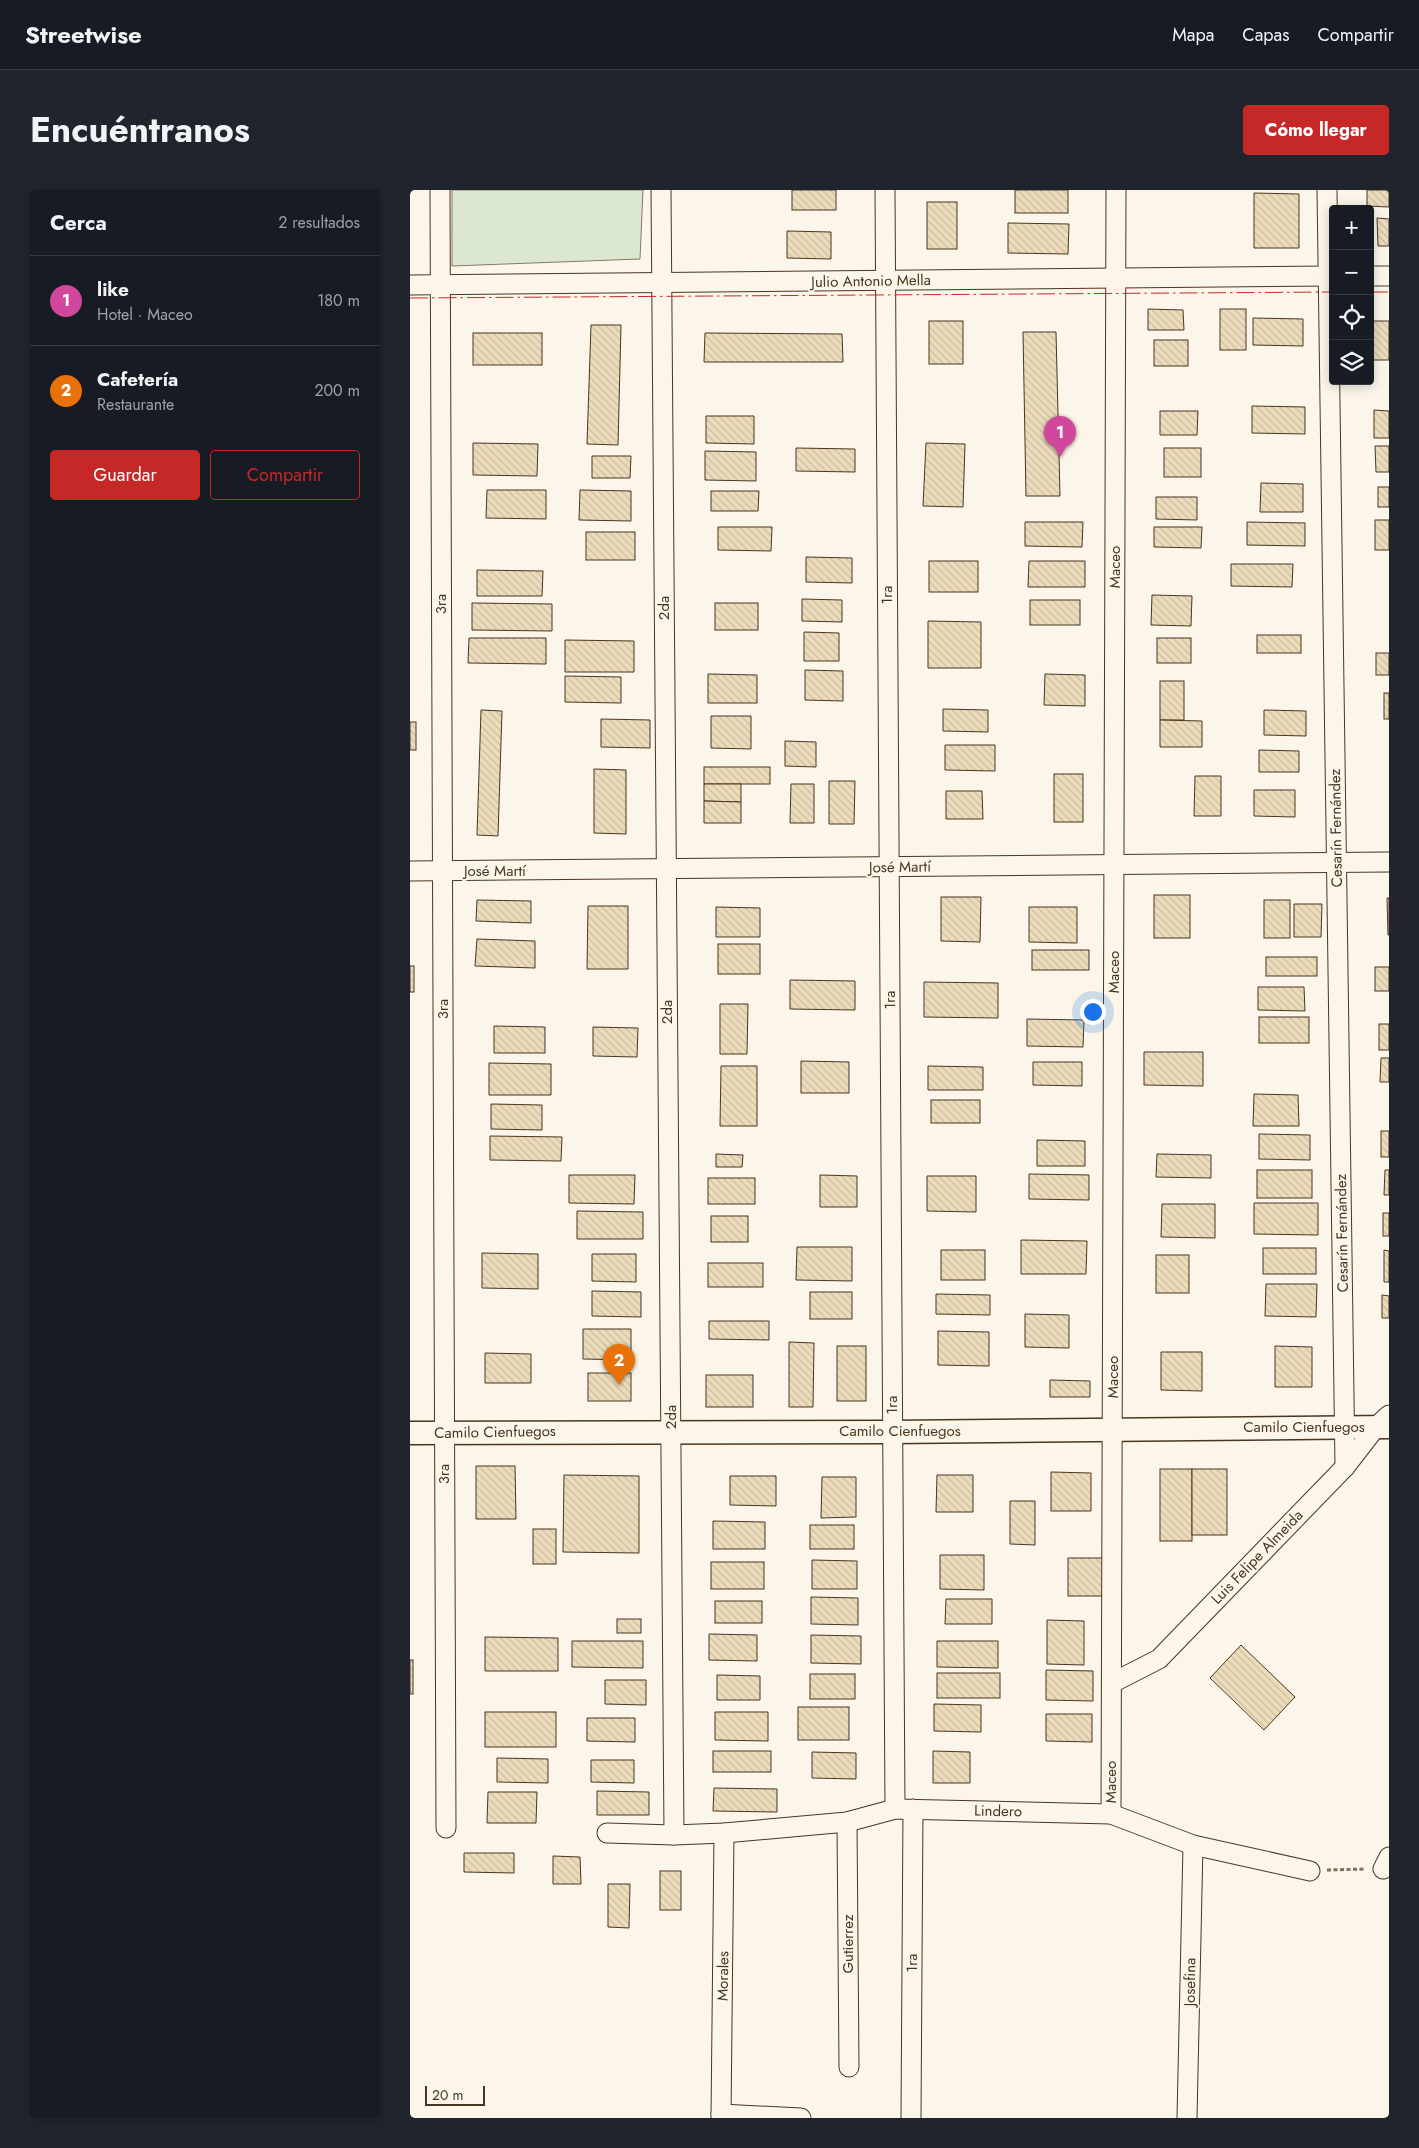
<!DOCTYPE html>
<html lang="es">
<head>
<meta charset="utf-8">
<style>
  body { margin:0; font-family:Jost,sans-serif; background:#20242c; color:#f1f3f6 }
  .controls { position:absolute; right:15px; top:15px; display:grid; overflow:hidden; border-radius:5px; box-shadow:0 2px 12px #0003 }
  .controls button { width:45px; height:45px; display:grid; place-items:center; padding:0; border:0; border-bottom:1px solid #363941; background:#171b24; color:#f1f3f6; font:25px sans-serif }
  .scale { position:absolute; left:15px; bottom:12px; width:60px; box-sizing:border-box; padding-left:5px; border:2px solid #4a3520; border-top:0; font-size:14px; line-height:18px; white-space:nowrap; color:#4a3520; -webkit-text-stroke:4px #fbf6e9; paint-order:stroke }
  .you { position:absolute; left:682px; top:821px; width:18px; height:18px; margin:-12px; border:4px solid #fff; border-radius:50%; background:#1a73e8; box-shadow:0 0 0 8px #1a73e833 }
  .badge { display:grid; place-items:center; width:32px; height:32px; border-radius:50%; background:#c62828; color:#fff; font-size:16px; font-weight:700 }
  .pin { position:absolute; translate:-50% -41px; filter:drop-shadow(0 1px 2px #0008) }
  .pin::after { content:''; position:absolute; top:26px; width:18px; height:15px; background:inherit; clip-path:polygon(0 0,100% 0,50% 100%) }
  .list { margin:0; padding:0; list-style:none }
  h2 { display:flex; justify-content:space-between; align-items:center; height:65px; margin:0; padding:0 20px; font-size:21px }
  h2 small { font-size:16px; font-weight:400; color:#9ea1a6 }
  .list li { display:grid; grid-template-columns:32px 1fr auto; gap:15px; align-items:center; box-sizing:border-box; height:90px; padding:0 20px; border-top:1px solid #363941 }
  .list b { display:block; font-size:19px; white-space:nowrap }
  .list p { margin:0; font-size:16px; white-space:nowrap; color:#9ea1a6 }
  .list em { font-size:16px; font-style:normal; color:#9ea1a6 }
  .actions { display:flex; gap:10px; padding:15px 20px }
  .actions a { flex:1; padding:11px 0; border:1px solid #c62828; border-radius:5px; text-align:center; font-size:18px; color:#c62828 }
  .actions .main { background:#c62828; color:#fff }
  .icon { flex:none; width:28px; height:28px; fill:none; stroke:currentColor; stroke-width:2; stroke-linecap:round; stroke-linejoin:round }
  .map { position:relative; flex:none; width:979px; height:1928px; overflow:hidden; border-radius:5px }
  header { display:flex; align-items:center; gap:30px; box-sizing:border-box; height:70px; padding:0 25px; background:#171b24; border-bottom:1px solid #363941 }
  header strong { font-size:24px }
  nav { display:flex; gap:28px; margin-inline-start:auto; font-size:18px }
  .intro { display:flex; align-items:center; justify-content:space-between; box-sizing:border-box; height:120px; padding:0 30px }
  h1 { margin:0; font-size:35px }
  .button { padding:12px 22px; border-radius:5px; background:#c62828; color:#fff; font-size:18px; font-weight:700 }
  main { display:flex; gap:30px; padding:0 30px }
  aside { flex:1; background:#171b24; border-radius:5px; box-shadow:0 2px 12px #0003 }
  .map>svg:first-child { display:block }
</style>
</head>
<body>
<header>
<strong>Streetwise</strong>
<nav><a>Mapa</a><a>Capas</a><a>Compartir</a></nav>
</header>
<div class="intro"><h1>Encuéntranos</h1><a class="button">Cómo llegar</a></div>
<main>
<aside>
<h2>Cerca<small>2 resultados</small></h2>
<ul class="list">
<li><span class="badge" style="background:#d1479c">1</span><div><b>like</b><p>Hotel · Maceo</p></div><em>180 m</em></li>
<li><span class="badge" style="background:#e8710a">2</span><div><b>Cafetería</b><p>Restaurante</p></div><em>200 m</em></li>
</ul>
<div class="actions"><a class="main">Guardar</a><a>Compartir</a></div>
</aside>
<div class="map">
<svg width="979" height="1928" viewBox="0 0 979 1928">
  <defs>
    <pattern id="building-back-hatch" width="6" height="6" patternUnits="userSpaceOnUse" patternTransform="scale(1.25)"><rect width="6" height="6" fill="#ecdcbc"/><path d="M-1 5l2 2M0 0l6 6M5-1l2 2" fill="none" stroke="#ccbda1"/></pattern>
  </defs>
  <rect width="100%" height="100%" fill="#fbf6e9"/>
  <polygon fill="#dce7d0" stroke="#887966" points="42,0 233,0 230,69 42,76"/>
  <g fill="url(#building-back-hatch)" stroke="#4a3520">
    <rect x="382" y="0" width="44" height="20"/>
    <rect x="605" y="0" width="53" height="23"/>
    <polygon points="957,0 979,0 979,17 957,16"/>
    <polygon points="844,3 889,4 889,58 844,58"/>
    <rect x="517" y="12" width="30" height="47"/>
    <polygon points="967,28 979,29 979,56 968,56"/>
    <polygon points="598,33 659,34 658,64 598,63"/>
    <polygon points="377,41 421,42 421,69 377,68"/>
    <polygon points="738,119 773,120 774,140 738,140"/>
    <rect x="810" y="119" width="26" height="41"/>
    <polygon points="843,128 893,129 893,156 843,155"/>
    <rect x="519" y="131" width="34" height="43"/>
    <rect x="962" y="131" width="17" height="39"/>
    <polygon points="181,135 211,135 208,255 177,254"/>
    <polygon points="613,142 646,142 650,306 616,306"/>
    <rect x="63" y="143" width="69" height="32"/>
    <polygon points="295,143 432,144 433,172 294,172"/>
    <rect x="744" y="150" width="34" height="26"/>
    <polygon points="842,216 895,217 895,244 842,243"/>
    <polygon points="964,220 979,221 979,248 964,248"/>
    <polygon points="750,221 788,221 787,245 750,245"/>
    <polygon points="296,226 344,226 344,254 296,253"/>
    <polygon points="63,253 128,254 127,286 63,285"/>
    <polygon points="516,253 555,254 553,317 513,316"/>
    <polygon points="965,256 979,256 979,282 966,282"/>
    <polygon points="386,258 445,259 445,282 386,281"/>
    <rect x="754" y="258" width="37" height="29"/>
    <polygon points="295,261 346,262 346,291 295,290"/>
    <polygon points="182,266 221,266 220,288 182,288"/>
    <polygon points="851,293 893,294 893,322 850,322"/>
    <rect x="968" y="297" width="11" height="20"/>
    <polygon points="77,300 136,300 136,329 76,328"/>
    <polygon points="170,300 221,301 221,331 169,330"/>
    <polygon points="301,301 349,301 348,321 301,321"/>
    <polygon points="746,307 787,307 787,330 746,329"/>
    <rect x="965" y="330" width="14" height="30"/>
    <polygon points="615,332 673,332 672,357 615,356"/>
    <polygon points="837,332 895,333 895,356 837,355"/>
    <polygon points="308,337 362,337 361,361 308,360"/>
    <polygon points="744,337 792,337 791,358 744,357"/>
    <rect x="176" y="342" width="49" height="28"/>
    <polygon points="396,367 442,368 442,393 396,392"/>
    <rect x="519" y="371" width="49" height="31"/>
    <polygon points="619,371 675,371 675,397 618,397"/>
    <polygon points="821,374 883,374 882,397 821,396"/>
    <polygon points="67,380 133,381 132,406 67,406"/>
    <polygon points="742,405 782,406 781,436 741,435"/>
    <polygon points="392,409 432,410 432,432 392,431"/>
    <rect x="620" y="410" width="50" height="25"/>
    <polygon points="62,413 142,414 142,441 62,440"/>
    <rect x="305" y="413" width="43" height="27"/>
    <polygon points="518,431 571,432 571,478 518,478"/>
    <polygon points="394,442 429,443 429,471 394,471"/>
    <rect x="847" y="445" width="44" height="18"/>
    <polygon points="59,448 136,448 136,474 58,473"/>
    <rect x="747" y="448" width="34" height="25"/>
    <polygon points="155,450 224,451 224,482 155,482"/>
    <rect x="966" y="463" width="13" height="22"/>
    <polygon points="395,480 433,481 433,511 395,510"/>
    <polygon points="298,484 347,485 347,513 298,513"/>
    <polygon points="635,484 675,485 675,516 634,515"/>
    <polygon points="155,486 211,487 211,513 155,512"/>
    <rect x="750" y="491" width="24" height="39"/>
    <rect x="974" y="503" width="5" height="26"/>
    <polygon points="533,519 578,520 578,542 533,541"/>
    <polygon points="71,520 92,521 88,646 67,645"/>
    <polygon points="854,520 896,521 896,546 854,545"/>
    <polygon points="301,526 341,526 341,559 301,558"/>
    <polygon points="191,529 240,530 240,558 191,557"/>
    <polygon points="750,530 792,531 792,557 750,557"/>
    <rect x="0" y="532" width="6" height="28"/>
    <polygon points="375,551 406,552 406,577 375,576"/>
    <polygon points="535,555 585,555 585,581 535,580"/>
    <polygon points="849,560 889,561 889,582 849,582"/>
    <rect x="294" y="577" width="66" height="17"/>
    <polygon points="184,579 216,580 216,644 184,643"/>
    <rect x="644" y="584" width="29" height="48"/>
    <polygon points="785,586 811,586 811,626 784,626"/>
    <polygon points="419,591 445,591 444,634 419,634"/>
    <polygon points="294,594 331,594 331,612 294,611"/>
    <polygon points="381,594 404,594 404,633 380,633"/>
    <polygon points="844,600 885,600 885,627 844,626"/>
    <polygon points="536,601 572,601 573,629 536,629"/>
    <polygon points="294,611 331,612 331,633 294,633"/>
    <rect x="744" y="705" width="36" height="43"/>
    <polygon points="531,707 571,707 570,752 531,751"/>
    <polygon points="977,708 979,708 979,745 978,745"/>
    <polygon points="67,710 121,711 121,733 66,731"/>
    <rect x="854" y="710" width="26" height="38"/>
    <polygon points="884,714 912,714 911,747 884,747"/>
    <polygon points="178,716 218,716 218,779 177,779"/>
    <polygon points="306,717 350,718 350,747 306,747"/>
    <polygon points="619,717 667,717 667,753 619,752"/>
    <polygon points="67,749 125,751 125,778 65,776"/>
    <rect x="308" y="754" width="42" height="30"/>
    <rect x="622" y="760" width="57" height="20"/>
    <rect x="856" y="767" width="51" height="19"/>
    <rect x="0" y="776" width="4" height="26"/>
    <rect x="965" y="777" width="14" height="24"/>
    <polygon points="380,790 445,791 445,820 380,819"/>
    <polygon points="514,792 588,793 588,828 514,827"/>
    <polygon points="848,797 894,797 895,821 848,820"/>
    <polygon points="310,814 338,814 337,864 310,864"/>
    <rect x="849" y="827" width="50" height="26"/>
    <polygon points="617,829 674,830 673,857 617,856"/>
    <rect x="969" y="834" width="10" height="26"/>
    <polygon points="84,836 135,837 135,863 84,863"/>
    <polygon points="183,837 228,838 227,867 183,866"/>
    <polygon points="734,862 793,862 793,896 734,895"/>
    <polygon points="971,868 979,868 979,892 970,892"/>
    <polygon points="391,871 439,872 439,903 391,903"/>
    <polygon points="623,872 672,872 672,896 623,895"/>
    <polygon points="79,873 141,874 141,905 79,905"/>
    <polygon points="311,876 347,876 347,936 310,936"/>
    <polygon points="518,876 573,877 573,900 518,900"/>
    <polygon points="844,904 888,905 889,936 843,936"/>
    <rect x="521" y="910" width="49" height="23"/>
    <polygon points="81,914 132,915 132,940 81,939"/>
    <rect x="971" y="941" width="8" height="26"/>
    <polygon points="849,944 900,945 900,970 849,969"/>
    <polygon points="80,946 152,947 151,971 80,970"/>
    <polygon points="627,950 675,951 675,976 627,976"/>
    <polygon points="306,964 333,965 332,977 306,977"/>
    <polygon points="747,964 801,965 801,988 746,987"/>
    <rect x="847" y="980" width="55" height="28"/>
    <polygon points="975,980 979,980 979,1005 974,1005"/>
    <polygon points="619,984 679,985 679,1010 619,1009"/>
    <polygon points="159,985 225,985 224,1014 159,1013"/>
    <polygon points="410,985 447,986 447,1017 410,1017"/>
    <polygon points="517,986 566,986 566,1022 517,1021"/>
    <rect x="298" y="988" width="47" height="26"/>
    <polygon points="844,1013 908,1013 908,1045 844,1044"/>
    <polygon points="752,1014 805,1014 805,1048 751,1047"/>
    <polygon points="167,1021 233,1022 233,1049 167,1049"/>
    <rect x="973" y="1023" width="6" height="23"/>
    <rect x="301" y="1026" width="37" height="26"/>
    <polygon points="611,1050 677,1051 676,1084 611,1084"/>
    <polygon points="387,1057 442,1057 442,1091 386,1090"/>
    <rect x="853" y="1058" width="53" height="26"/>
    <rect x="531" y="1060" width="44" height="30"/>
    <polygon points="974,1060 979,1061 979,1092 974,1092"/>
    <polygon points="72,1063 128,1064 128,1099 72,1098"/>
    <polygon points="182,1064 226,1064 226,1092 182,1091"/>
    <rect x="746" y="1065" width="33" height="38"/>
    <rect x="298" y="1073" width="55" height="24"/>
    <polygon points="856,1094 907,1094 906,1127 855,1126"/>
    <polygon points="182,1101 231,1102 231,1127 182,1126"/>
    <rect x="400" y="1102" width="42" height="27"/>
    <polygon points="526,1104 580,1105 580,1125 526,1124"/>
    <polygon points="972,1105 979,1106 979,1128 972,1128"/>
    <polygon points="615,1124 659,1125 659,1158 615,1157"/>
    <polygon points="299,1131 359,1131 359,1150 299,1149"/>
    <polygon points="173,1139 221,1139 221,1170 173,1169"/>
    <polygon points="528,1141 579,1142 579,1176 528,1175"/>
    <polygon points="379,1152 404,1153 403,1217 379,1217"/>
    <rect x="427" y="1156" width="29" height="55"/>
    <polygon points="865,1156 902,1157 902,1197 865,1197"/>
    <polygon points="751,1162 792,1162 792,1201 751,1200"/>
    <polygon points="75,1163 121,1164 121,1193 75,1193"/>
    <rect x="178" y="1183" width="43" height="28"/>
    <rect x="296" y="1185" width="47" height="32"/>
    <polygon points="640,1190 680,1191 680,1207 640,1207"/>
    <polygon points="66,1276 105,1276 106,1329 66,1329"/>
    <rect x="750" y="1279" width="32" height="72"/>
    <rect x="782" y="1279" width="35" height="66"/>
    <polygon points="641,1282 681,1283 681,1321 641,1321"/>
    <polygon points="154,1285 229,1286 229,1363 153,1362"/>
    <polygon points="527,1285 563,1285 563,1322 526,1322"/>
    <polygon points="320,1286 366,1286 366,1316 320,1315"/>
    <polygon points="412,1287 446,1287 446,1327 411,1328"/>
    <polygon points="600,1311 625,1311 625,1355 600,1354"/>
    <polygon points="303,1331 355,1332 355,1359 303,1359"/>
    <rect x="400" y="1335" width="44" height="24"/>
    <rect x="123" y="1339" width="23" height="35"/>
    <polygon points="530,1365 574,1365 574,1400 530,1399"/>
    <rect x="658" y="1368" width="37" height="38"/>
    <polygon points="402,1370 447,1371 447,1399 402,1399"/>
    <rect x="301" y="1372" width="53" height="27"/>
    <polygon points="401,1407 448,1408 448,1435 401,1434"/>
    <polygon points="536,1409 582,1409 582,1434 535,1434"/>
    <rect x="305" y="1411" width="47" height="22"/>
    <rect x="207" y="1429" width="24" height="14"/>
    <polygon points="637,1430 674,1431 674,1475 637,1474"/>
    <polygon points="299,1444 347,1445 347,1471 299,1470"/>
    <polygon points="401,1445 451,1446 451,1474 401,1473"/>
    <polygon points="75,1447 148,1448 148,1481 75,1481"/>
    <polygon points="162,1451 233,1451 233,1478 162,1477"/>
    <polygon points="527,1451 588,1451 588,1478 527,1477"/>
    <polygon points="831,1455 885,1507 854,1540 800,1488"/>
    <rect x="0" y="1470" width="3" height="34"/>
    <polygon points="636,1480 683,1481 683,1511 636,1510"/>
    <rect x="527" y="1483" width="63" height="25"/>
    <rect x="400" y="1484" width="45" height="25"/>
    <polygon points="307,1485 350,1486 350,1510 307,1510"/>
    <polygon points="195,1490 236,1490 236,1515 195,1514"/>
    <polygon points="524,1514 571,1515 571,1542 524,1541"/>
    <rect x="388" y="1517" width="51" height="33"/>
    <rect x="75" y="1522" width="71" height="35"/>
    <polygon points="305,1522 358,1522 358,1551 305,1550"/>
    <polygon points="636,1524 682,1524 682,1552 636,1551"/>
    <polygon points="177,1528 225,1528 225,1552 177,1551"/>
    <rect x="303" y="1561" width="58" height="21"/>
    <polygon points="523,1561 560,1562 560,1593 523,1593"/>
    <polygon points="402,1562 446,1563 446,1589 402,1588"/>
    <polygon points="87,1568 138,1569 138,1593 87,1592"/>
    <polygon points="181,1570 224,1570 224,1593 181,1592"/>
    <polygon points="304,1598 367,1599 367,1622 303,1621"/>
    <polygon points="187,1601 239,1602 239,1625 187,1625"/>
    <polygon points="78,1602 127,1602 126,1633 77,1633"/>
    <polygon points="54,1663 104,1663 104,1683 54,1682"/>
    <polygon points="143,1666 170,1667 171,1694 143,1694"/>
    <rect x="250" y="1681" width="21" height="39"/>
    <polygon points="198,1694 220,1694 219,1738 198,1737"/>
  </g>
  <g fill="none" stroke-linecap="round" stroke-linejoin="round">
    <g stroke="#4a3520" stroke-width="21">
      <g id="minor">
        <polyline points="30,0 36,1638"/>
        <polyline points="251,0 264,1645"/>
        <polyline points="475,0 485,1619"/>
        <polyline points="917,0 935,1277"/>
        <polyline points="960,86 979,86"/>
        <polyline points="0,95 923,86"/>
        <polyline points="0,681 979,672"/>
        <polyline points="702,1493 749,1469 935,1277 966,1237 979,1225"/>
        <polyline points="701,1624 706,0"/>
        <polyline points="437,1632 439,1877"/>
        <polyline points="197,1643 264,1645 314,1643 437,1632 485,1619 701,1624 783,1655 900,1681"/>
        <polyline points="973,1679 979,1667"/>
        <polyline points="311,1924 391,1928"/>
        <polyline points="311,1928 314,1643"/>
        <polyline points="501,1928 503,1619"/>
        <polyline points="777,1928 783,1655"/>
      </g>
    </g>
    <g stroke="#4a3520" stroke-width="25">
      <polyline id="tertiary" points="0,1243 482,1242 979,1237"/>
    </g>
    <polyline stroke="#7f6f5c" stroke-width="3" stroke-dasharray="4 2.5" stroke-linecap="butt" points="917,1680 956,1679"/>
    <use href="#minor" stroke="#fbf6e9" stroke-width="19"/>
    <use href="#tertiary" stroke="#fbf6e9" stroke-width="22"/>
    <g stroke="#c62828" stroke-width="1" stroke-dasharray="18 4 2.5 4" stroke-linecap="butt">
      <polyline points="960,102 979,102"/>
      <polyline points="0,108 923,102"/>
    </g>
  </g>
  <g text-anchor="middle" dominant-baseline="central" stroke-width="4" stroke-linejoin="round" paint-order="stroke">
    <g font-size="15" fill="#4a3520" stroke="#fbf6e9">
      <text transform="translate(461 91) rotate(-1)">Julio Antonio Mella</text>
      <text transform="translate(705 377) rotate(-90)">Maceo</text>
      <text transform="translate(477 405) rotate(-90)">1ra</text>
      <text transform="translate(31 414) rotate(-90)">3ra</text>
      <text transform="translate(254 418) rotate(-90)">2da</text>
      <text transform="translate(926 638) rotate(-91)">Cesarín Fernández</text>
      <text transform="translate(490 677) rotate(-1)">José Martí</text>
      <text x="85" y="681">José Martí</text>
      <text transform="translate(704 782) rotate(-90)">Maceo</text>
      <text transform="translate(480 810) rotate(-90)">1ra</text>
      <text transform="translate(33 819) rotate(-90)">3ra</text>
      <text transform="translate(257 822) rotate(-90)">2da</text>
      <text transform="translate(932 1043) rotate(-91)">Cesarín Fernández</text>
      <text transform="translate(703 1187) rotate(-90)">Maceo</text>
      <text transform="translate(482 1215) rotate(-90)">1ra</text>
      <text transform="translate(261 1227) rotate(-90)">2da</text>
      <text x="894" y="1237">Camilo Cienfuegos</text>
      <text x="490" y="1241">Camilo Cienfuegos</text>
      <text transform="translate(85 1242) rotate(-1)">Camilo Cienfuegos</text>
      <text transform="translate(34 1284) rotate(-90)">3ra</text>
      <text transform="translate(847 1367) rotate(-46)">Luis Felipe Almeida</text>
      <text transform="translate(701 1592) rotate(-90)">Maceo</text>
      <text transform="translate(588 1621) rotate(1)">Lindero</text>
      <text transform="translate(438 1754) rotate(-90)">Gutierrez</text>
      <text transform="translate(502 1773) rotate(-90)">1ra</text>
      <text transform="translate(313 1786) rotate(-89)">Morales</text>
      <text transform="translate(780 1792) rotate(-89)">Josefina</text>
    </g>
  </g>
</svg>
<div class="controls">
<button>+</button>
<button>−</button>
<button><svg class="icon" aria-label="locate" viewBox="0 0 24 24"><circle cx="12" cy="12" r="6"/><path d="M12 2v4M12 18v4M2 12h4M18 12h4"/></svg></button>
<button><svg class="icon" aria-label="layers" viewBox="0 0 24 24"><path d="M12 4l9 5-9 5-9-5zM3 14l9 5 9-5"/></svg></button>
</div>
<div class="scale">20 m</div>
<div class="you"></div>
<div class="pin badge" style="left:650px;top:267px;background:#d1479c">1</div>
<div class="pin badge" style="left:209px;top:1195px;background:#e8710a">2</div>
</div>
</main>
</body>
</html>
